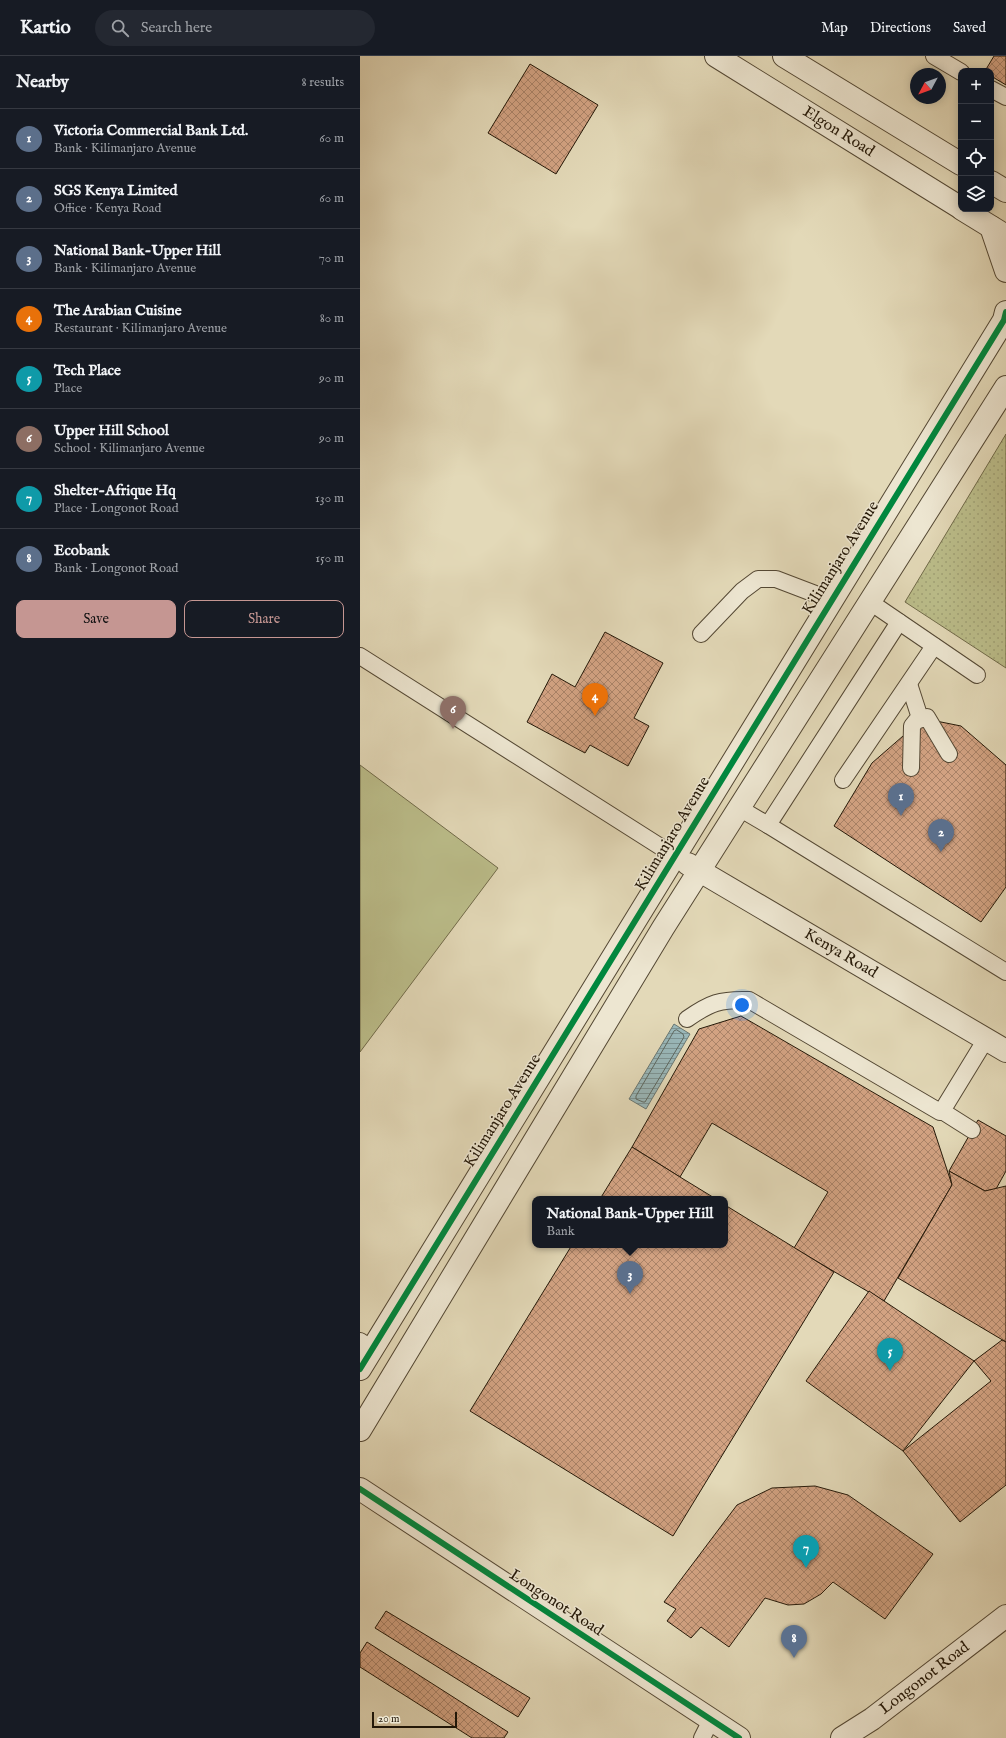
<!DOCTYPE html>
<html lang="en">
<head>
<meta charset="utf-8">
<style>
  body { margin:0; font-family:"IM FELL English",serif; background:#242831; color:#f1f3f6 }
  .controls { position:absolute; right:12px; top:12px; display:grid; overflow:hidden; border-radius:8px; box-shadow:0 2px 10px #0003 }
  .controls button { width:36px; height:36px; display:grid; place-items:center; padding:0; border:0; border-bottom:1px solid #363941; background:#171b24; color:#f1f3f6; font:20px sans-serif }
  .compass { position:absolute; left:550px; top:12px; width:36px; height:36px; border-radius:50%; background:#171b24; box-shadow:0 2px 10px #0003; rotate:229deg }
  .scale { position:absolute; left:12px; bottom:10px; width:85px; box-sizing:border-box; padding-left:4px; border:2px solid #241808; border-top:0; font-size:11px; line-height:14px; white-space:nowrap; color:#241808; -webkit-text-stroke:3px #ede6d1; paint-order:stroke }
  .you { position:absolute; left:382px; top:949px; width:14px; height:14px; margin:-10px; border:3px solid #fff; border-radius:50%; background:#1a73e8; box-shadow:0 0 0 6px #1a73e833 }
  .badge { display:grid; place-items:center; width:26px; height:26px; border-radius:50%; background:#c59692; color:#fff; font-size:13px; font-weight:700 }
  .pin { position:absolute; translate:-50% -33px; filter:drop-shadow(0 1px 2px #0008) }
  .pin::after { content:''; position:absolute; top:21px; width:14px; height:12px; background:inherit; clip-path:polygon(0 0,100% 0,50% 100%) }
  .popup { position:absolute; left:172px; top:1140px; width:196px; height:52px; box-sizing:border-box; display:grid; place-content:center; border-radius:8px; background:#171b24; filter:drop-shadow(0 1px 3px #0005); font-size:13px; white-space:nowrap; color:#9ea1a6 }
  .popup b { font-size:15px; color:#f1f3f6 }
  .popup::after { content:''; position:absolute; left:50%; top:100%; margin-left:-8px; border:8px solid transparent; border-top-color:#171b24 }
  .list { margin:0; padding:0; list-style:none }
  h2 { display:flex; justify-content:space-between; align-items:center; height:52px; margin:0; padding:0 16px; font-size:17px }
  h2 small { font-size:13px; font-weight:400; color:#9ea1a6 }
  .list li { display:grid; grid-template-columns:26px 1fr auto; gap:12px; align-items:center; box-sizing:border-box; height:60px; padding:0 16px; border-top:1px solid #363941 }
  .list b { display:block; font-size:15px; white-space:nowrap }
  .list p { margin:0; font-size:13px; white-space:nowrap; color:#9ea1a6 }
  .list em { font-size:13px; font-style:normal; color:#9ea1a6 }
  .actions { display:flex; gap:8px; padding:12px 16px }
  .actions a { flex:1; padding:9px 0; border:1px solid #c59692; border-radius:8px; text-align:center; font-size:14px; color:#c59692 }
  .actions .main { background:#c59692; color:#111 }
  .icon { flex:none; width:22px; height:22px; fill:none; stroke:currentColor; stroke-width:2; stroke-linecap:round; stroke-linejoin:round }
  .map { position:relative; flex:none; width:646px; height:1682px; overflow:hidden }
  header { display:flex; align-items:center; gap:24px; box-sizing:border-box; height:56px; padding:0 20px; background:#171b24; border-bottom:1px solid #363941 }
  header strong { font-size:19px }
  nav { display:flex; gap:22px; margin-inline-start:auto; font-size:14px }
  .search { width:280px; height:36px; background:#242831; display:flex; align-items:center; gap:10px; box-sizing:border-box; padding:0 14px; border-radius:22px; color:#9ea1a6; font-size:15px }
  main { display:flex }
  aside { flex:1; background:#171b24 }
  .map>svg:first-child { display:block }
</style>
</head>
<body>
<header>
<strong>Kartio</strong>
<div class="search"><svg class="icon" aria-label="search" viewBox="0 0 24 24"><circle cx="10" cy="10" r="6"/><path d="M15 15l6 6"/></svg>Search here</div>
<nav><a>Map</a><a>Directions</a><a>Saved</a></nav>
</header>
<main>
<aside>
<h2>Nearby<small>8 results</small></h2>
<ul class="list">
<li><span class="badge" style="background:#5c6f8a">1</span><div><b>Victoria Commercial Bank Ltd.</b><p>Bank · Kilimanjaro Avenue</p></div><em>60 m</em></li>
<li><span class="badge" style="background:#5c6f8a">2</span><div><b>SGS Kenya Limited</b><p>Office · Kenya Road</p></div><em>60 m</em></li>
<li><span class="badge" style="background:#5c6f8a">3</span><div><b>National Bank-Upper Hill</b><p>Bank · Kilimanjaro Avenue</p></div><em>70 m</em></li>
<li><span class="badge" style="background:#e8710a">4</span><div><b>The Arabian Cuisine</b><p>Restaurant · Kilimanjaro Avenue</p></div><em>80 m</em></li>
<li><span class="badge" style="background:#0f9aa8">5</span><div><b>Tech Place</b><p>Place</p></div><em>90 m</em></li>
<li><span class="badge" style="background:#8d6e63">6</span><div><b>Upper Hill School</b><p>School · Kilimanjaro Avenue</p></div><em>90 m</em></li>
<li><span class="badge" style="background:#0f9aa8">7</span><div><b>Shelter-Afrique Hq</b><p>Place · Longonot Road</p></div><em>130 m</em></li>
<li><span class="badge" style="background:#5c6f8a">8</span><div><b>Ecobank</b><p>Bank · Longonot Road</p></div><em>150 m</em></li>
</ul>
<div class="actions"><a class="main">Save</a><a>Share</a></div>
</aside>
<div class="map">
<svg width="646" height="1682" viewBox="0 0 646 1682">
  <defs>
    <pattern id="grass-dots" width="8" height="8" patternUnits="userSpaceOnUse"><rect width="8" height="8" fill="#bbbd8a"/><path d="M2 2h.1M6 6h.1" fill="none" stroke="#a1a276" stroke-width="1.8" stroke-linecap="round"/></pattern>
    <pattern id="water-rules" width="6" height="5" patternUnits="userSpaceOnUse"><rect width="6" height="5" fill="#99b7b9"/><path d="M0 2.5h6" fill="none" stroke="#7d9494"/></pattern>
    <pattern id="building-cross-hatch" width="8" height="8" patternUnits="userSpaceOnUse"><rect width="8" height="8" fill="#d2a282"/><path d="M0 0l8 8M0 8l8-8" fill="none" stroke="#aa8368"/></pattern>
  </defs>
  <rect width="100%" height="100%" fill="#e3d9b8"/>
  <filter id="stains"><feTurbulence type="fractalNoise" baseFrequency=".005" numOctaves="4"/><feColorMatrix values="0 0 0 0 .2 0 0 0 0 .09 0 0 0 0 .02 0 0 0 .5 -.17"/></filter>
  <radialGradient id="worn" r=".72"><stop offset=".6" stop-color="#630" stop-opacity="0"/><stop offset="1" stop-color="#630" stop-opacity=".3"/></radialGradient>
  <polygon fill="url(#grass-dots)" stroke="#706a49" points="646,378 646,612 545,546"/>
  <polygon fill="#bbbd8a" stroke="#706a49" points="0,709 138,812 0,996"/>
  <polygon fill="url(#water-rules)" stroke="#6a7772" points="314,968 330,978 286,1053 269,1043"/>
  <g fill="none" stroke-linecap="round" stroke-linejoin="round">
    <polygon stroke="#5e6860" stroke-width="1" points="317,974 323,978 324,981 285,1046 283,1046 276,1043 276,1040 314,975"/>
  </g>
  <g fill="url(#building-cross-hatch)" stroke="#241808">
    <polygon points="634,0 646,0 646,29 631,20 631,15 625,15"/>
    <polygon points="170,8 238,49 196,118 128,77"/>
    <polygon points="245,576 303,607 274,662 289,670 268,710 230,689 225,697 167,666 192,618 215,631"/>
    <polygon points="571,664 601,670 646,709 646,831 621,866 474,770 512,707 543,680"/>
    <polygon points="381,960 573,1071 592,1129 524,1245 434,1192 468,1136 352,1067 320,1121 272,1091 339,973"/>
    <polygon points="618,1064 646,1080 646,1115 636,1133 625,1135 589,1115"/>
    <polygon points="272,1091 320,1121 356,1143 240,1143"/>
    <polygon points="589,1115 625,1135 646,1130 646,1286 538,1222 592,1129"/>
    <polygon points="365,1149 474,1216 313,1480 110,1355 212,1189 365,1189"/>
    <polygon points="509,1235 614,1305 543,1395 446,1325"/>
    <polygon points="642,1284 646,1286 646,1429 600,1466 543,1395 631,1325 614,1305"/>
    <polygon points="455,1430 488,1439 573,1498 525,1563 473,1526 461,1538 444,1548 428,1549 405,1542 369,1591 341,1571 331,1582 307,1565 316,1553 304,1546 377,1449 412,1432"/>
    <polygon points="26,1555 170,1642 158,1661 15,1572"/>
    <polygon points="7,1586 148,1676 144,1682 112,1682 0,1611 0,1597"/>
  </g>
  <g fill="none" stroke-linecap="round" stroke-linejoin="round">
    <g stroke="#544834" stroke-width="18">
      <g id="service">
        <polyline points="574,0 601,16"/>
        <polyline points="631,33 646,41"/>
        <polyline points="510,546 617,619"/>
        <polyline points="341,578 382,535 398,523 416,523 471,544"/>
        <polyline points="0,600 315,800"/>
        <polyline points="549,628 560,662"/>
        <polyline points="551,712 552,670 556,665 567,661 589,698"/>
        <polyline points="483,724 574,590"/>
        <polyline points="379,752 408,769 539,566"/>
        <polyline points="408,769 646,916"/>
        <path d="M327,963C350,947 360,943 389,944L580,1056L582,1055L626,983"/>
        <polyline points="582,1055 612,1074"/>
        <polyline points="0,1285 12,1293"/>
        <polyline points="342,1682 351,1664"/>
      </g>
    </g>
    <g stroke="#544834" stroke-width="24">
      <g id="minor">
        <polyline points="631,171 646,215"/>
        <path id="s1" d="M328,808L646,995"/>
        <polyline points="0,1313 644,264 646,256"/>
        <polyline points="0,1374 303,872 646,331"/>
        <polyline points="0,1433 379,1682"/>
        <path id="s2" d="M482,1682L512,1663L646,1560"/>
      </g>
    </g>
    <g stroke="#544834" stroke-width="24">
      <g id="tertiary">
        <path id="s3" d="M356,0L601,152"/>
        <polyline points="424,0 601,108"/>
        <polyline points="631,126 646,135"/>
        <polyline points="602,153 646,180"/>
      </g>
    </g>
    <use href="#service" stroke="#ede6d1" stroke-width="16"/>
    <use href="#minor" stroke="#ede6d1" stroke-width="22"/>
    <use href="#tertiary" stroke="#ede6d1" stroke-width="22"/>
    <g stroke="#ede6d1" stroke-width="8">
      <g id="cycleway">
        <polyline points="0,1313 644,264 646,256"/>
        <polyline points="0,1433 379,1682"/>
      </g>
    </g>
    <use href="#cycleway" stroke="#00873e" stroke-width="6"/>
  </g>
  <g text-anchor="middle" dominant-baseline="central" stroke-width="3" stroke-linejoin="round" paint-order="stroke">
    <g font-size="16" fill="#241808" stroke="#ede6d1">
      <text stroke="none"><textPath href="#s3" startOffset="144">Elgon Road</textPath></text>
      <text transform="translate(481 502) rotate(-58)">Kilimanjaro Avenue</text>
      <text transform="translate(313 778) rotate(-59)">Kilimanjaro Avenue</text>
      <text stroke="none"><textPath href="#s1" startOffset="177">Kenya Road</textPath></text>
      <text transform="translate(143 1055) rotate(-58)">Kilimanjaro Avenue</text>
      <text transform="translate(196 1547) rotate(33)">Longonot Road</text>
      <text stroke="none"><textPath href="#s2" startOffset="102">Longonot Road</textPath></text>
    </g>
  </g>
  <rect width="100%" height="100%" filter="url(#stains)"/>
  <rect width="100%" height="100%" fill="url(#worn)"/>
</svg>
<div class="controls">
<button>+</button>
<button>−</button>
<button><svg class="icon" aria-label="locate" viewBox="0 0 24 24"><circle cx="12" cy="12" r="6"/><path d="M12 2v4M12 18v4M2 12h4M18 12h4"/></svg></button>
<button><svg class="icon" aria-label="layers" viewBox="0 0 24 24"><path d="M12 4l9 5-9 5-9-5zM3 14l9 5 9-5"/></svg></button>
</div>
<svg class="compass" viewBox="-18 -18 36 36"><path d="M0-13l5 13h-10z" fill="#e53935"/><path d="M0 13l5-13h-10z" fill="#9ea1a6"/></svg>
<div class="scale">20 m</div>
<div class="you"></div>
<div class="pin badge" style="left:541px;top:760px;background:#5c6f8a">1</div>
<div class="pin badge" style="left:581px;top:796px;background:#5c6f8a">2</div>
<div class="pin badge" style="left:270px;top:1238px;background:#5c6f8a">3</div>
<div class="popup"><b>National Bank-Upper Hill</b>Bank</div>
<div class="pin badge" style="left:235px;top:660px;background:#e8710a">4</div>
<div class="pin badge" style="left:530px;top:1315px;background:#0f9aa8">5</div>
<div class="pin badge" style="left:93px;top:673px;background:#8d6e63">6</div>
<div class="pin badge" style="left:446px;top:1512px;background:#0f9aa8">7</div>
<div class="pin badge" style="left:434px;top:1602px;background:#5c6f8a">8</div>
</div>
</main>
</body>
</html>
